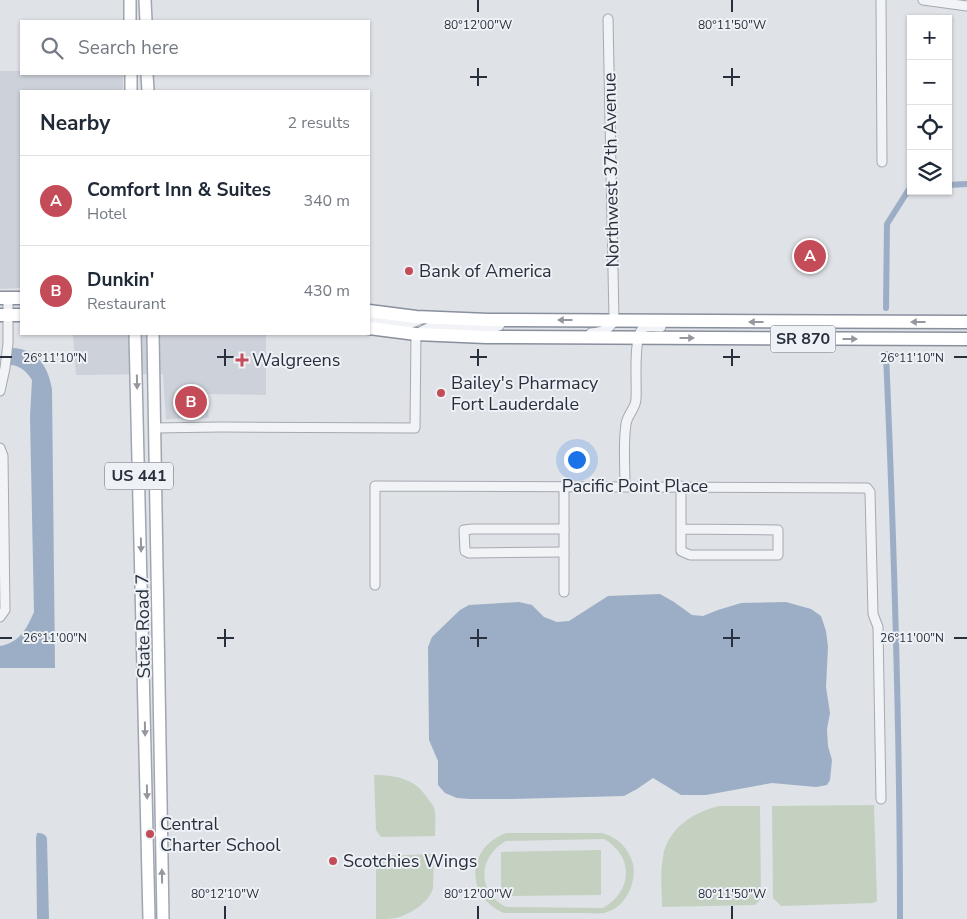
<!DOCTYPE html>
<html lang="en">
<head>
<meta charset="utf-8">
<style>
  body { margin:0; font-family:"Nunito Sans",sans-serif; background:#f6f6f7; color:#1f2937 }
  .controls { position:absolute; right:15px; top:15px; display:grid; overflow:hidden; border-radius:0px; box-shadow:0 1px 4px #0004 }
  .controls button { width:45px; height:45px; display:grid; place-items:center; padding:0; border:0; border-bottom:1px solid #e0e1e3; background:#fff; color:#1f2937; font:25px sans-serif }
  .you { position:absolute; left:576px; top:459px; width:18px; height:18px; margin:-12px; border:4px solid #fff; border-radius:50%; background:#1a73e8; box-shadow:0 0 0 8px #1a73e833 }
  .badge { display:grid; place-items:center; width:32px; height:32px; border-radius:50%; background:#c44c59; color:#fff; font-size:16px; font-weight:700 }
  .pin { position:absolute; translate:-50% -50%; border:2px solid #fff; box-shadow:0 1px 5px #0006 }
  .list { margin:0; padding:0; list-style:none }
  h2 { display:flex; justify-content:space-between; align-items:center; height:65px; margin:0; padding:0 20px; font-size:21px }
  h2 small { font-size:16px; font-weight:400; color:#747a83 }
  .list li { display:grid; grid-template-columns:32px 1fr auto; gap:15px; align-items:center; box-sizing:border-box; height:90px; padding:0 20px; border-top:1px solid #e0e1e3 }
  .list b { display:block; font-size:19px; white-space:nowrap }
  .list p { margin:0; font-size:16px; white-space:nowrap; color:#747a83 }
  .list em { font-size:16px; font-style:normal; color:#747a83 }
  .icon { flex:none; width:28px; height:28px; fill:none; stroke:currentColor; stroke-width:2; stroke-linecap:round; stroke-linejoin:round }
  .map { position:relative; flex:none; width:967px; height:919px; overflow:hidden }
  .search { position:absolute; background:#fff; box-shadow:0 1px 4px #0004; left:20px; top:20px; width:350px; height:55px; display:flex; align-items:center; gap:12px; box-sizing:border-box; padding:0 18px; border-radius:0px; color:#747a83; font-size:19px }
  .panel { position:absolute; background:#fff; box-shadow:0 1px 4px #0004; left:20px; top:90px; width:350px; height:245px; border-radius:0px }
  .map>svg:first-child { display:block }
</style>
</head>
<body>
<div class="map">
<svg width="967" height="919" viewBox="0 0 967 919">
  <rect width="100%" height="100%" fill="#dfe2e7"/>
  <g fill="#cdd1d9">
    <polygon points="0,71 21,71 21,74 123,74 123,91 21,91 21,288 0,289"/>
    <polygon points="73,334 266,334 266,395 206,394 209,418 166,419 163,374 76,375"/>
  </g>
  <g fill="#c4d1c1" fill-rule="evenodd">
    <path d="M374,775C396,775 416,779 428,799C431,803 435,807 435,812C436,820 435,828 435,836L381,837L376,830Z"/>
    <polygon points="874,805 877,901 873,903 781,906 773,898 772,806"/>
    <path d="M720,806H760L761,899L755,905L662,907C662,891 660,873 663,857C667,829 694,811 720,806Z"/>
    <path d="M506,833H602C617,837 629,848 633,864C637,883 625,909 604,913C595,914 583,913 573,913C550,913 527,913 504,913C465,897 466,848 506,833ZM604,839C634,856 633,891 603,908L506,907C477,892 477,857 506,841Z"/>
    <polygon points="601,850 601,895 501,896 501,852"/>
    <path d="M434,854L433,888C430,902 409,915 396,918C390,919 383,919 376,919V861L382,856Z"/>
  </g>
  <g fill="#9caec5">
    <path d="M12,348C37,349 48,366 52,389L55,668H0V646C20,642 26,630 34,612L30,417L32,380C27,372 20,365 10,365Z"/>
    <polygon points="660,594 674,602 692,615 703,616 718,610 741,603 786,602 811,609 821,616 826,631 828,647 826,687 830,713 827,729 828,746 832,760 830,780 827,785 816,787 772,783 706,795 681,795 653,778 637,789 624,796 512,799 470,799 457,798 445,793 438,785 438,761 429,740 428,647 432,637 460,610 469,605 519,602 532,605 544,617 557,622 569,621 608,596"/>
    <path d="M37,833C42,833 46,834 47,839L49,919H37L36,838Z"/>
  </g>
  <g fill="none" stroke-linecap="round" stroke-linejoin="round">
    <g stroke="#9caec5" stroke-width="6">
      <polyline points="948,185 967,184"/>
      <polyline points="886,308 887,224 911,186"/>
      <path d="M886,354C894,542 900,731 900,919"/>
    </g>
    <g stroke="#a5a9b1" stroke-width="11">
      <g id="minor">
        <polyline points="881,0 882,162"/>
        <polyline points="923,0 967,6"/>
        <polyline points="369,320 409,324 424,318"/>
        <path d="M591,333C601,332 610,330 614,320L608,19"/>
        <polyline points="0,391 5,368 8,343 8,299"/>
        <polyline points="155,428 220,427 415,428 416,334 430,327 492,328 499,326 503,320"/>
        <polyline points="0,448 3,456 5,610 0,617"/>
        <polyline points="564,486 564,592"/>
        <path d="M625,486C625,466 623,444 626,424C627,415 636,408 636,399C637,385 633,339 642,329C646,325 656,327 661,327"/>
        <polyline points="681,486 681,551 690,555 778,555 778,530 681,529"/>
        <polyline points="564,529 472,529 464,530 465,551 469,553 564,552"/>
        <polyline points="375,585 375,486 867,488 870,492 873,614 878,627 881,799"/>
      </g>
    </g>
    <g stroke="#9fa6b2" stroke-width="14">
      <g id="major">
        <polyline points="130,0 130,21"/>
        <polyline points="145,0 146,21"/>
        <polyline points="131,74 131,91"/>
        <polyline points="147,74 148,91"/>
        <polyline points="135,334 149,919"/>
        <polyline points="153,334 163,919"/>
      </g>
    </g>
    <g stroke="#888f9d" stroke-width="15">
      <g id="highway">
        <polyline points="0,298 21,298"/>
        <polyline points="369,311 416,317 488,320 967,322"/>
        <polyline points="0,315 21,315"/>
        <polyline points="369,328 416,334 486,337 967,339"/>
      </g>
    </g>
    <use href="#minor" stroke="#f2f3f6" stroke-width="9"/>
    <use href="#major" stroke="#fff" stroke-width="11"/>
    <use href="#highway" stroke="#fff" stroke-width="12"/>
  </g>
  <defs><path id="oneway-solid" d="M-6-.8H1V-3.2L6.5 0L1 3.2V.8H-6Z" transform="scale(1.25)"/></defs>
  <g fill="#94989e">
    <use href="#oneway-solid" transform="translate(565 320) rotate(-180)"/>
    <use href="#oneway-solid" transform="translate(756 322) rotate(-180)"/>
    <use href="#oneway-solid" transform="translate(918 322) rotate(-180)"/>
    <use href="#oneway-solid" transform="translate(687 338)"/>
    <use href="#oneway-solid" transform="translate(850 339)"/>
    <use href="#oneway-solid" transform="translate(137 382) rotate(89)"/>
    <use href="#oneway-solid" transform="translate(141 545) rotate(89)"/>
    <use href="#oneway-solid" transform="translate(145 729) rotate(89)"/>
    <use href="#oneway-solid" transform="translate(147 792) rotate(89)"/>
    <use href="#oneway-solid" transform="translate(162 876) rotate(-91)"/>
  </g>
  <path fill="none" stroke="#29303d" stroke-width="2" d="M478,0V12M732,0V12M478,68V86M732,68V86M470,77H487M723,77H740M225,349V366M478,349V366M732,349V366M0,357H12M217,357H234M470,357H487M723,357H740M954,357H967M225,629V647M478,629V647M732,629V647M0,638H12M217,638H234M470,638H487M723,638H740M954,638H967M225,906V919M478,906V919M732,906V919"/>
  <g fill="#c44c59" stroke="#eef1f5" stroke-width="2">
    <circle cx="409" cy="271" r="5"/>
    <path d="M239.5 352.5h5v5h5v5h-5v5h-5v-5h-5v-5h5z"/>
    <circle cx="441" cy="393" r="5"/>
    <circle cx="150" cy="834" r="5"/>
    <circle cx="333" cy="861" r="5"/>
  </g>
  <g text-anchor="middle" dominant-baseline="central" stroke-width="4" stroke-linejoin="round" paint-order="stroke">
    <g fill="#eef1f5" stroke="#646a74" stroke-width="1">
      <rect x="770.5" y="325.5" width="65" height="27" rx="4"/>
      <rect x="105" y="462.5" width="68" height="27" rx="4"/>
    </g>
    <g font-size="16" font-weight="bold" fill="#29303d">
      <text x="803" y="339">SR 870</text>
      <text x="139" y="476">US 441</text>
    </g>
    <g font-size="18" fill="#29303d" stroke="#eef1f5">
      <text transform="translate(611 170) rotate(-91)">Northwest 37th Avenue</text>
      <text x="635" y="486">Pacific Point Place</text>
      <text transform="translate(143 626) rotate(-91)">State Road 7</text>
    </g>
    <g font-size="18" fill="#29303d" stroke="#eef1f5" text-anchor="start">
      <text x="419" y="271">Bank of America</text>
      <text x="252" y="360">Walgreens</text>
      <text x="451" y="383">Bailey's Pharmacy<tspan x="451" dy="21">Fort Lauderdale</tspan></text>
      <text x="160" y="824">Central<tspan x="160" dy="21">Charter School</tspan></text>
      <text x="343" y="861">Scotchies Wings</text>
    </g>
  </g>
  <g font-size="12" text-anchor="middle" fill="#29303d" stroke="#eef1f5" stroke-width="4" stroke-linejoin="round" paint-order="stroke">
    <text x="478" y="29">80°12'00"W</text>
    <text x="732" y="29">80°11'50"W</text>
    <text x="55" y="362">26°11'10"N</text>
    <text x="912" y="362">26°11'10"N</text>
    <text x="55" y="642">26°11'00"N</text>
    <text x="912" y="642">26°11'00"N</text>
    <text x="225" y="898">80°12'10"W</text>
    <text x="478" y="898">80°12'00"W</text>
    <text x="732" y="898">80°11'50"W</text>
  </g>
</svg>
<div class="controls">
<button>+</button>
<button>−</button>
<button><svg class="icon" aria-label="locate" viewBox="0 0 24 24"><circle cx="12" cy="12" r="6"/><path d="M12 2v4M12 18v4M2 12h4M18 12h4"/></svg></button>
<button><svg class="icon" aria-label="layers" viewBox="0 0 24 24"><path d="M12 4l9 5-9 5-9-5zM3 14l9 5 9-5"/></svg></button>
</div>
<div class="you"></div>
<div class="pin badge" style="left:810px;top:256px">A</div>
<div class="pin badge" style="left:191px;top:402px">B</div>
<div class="search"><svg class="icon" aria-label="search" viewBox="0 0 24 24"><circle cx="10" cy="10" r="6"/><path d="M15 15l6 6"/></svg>Search here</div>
<section class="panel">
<h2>Nearby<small>2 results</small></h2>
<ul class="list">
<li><span class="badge">A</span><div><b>Comfort Inn &amp; Suites</b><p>Hotel</p></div><em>340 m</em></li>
<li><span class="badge">B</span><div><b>Dunkin'</b><p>Restaurant</p></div><em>430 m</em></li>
</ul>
</section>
</div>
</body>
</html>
